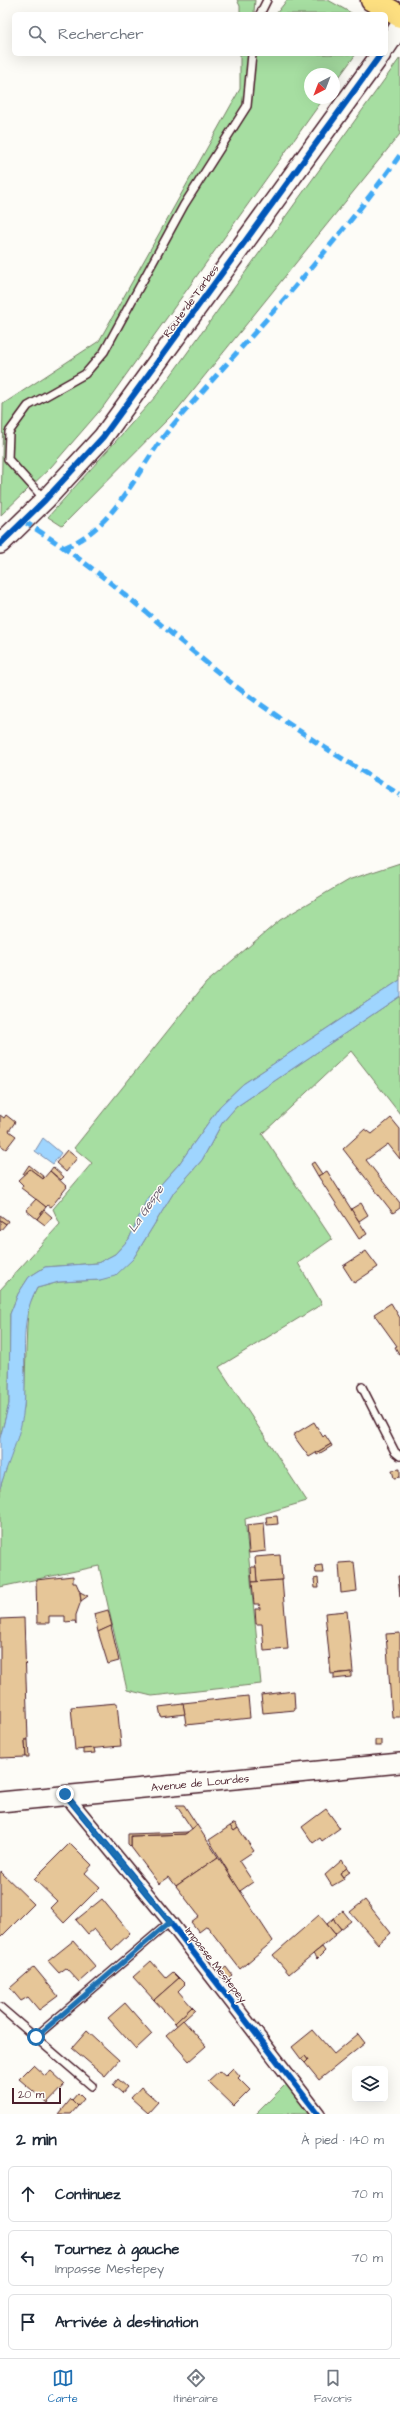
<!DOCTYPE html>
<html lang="fr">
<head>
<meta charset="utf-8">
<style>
  body { margin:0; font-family:"Architects Daughter",sans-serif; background:#f2f2f3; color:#1f2937 }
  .controls { position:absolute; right:12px; bottom:12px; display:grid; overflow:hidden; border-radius:6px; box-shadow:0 4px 16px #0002 }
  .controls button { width:36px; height:36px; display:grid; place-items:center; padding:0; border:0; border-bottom:1px solid #e0e1e3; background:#fff; color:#1f2937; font:20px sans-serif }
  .compass { position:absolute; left:304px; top:68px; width:36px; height:36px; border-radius:50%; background:#fff; box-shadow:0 4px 16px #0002; rotate:222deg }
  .scale { position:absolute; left:12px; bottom:10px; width:49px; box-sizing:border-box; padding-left:4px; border:2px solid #4a1f2b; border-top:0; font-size:11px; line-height:14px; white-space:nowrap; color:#4a1f2b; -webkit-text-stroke:3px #fdfcf7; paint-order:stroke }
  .stop { position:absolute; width:12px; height:12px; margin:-9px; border:3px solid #1f6fb2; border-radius:50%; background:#fff }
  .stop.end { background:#1f6fb2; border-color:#fff; box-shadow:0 1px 4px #0008 }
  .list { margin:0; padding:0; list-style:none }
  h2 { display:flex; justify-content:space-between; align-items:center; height:52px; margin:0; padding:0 16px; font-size:17px }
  h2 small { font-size:13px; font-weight:400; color:#747a83 }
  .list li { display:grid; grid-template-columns:26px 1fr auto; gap:12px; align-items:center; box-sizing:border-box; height:56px; margin:0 8px 8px; padding:0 8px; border:1px solid #e0e1e3; border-radius:6px }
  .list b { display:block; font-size:15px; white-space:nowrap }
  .list p { margin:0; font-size:13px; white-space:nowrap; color:#747a83 }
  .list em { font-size:13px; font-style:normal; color:#747a83 }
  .icon { flex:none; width:22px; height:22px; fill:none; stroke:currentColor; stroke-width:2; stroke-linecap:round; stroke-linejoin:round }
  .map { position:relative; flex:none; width:400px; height:2114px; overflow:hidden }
  .search { position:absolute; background:#fff; box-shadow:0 4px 16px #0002; left:12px; right:12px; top:12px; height:44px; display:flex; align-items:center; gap:10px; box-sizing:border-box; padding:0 14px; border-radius:6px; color:#747a83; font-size:15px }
  .sheet { height:244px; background:#fff }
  nav { display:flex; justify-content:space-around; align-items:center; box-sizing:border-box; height:56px; border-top:1px solid #e0e1e3; background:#fff; font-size:11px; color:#747a83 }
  nav a { display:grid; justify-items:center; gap:2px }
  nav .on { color:#1f6fb2 }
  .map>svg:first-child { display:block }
</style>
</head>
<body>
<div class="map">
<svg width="400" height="2114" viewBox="0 0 400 2114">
  <rect width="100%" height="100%" fill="#fdfcf7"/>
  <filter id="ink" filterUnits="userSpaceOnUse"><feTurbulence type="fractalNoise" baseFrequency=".025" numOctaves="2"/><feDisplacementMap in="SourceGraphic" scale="8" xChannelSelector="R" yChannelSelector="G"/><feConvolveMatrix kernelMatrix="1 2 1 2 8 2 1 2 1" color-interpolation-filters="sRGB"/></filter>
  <g filter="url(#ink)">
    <g fill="#a6dea1" stroke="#787e66">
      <polygon points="237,0 255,0 254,12 257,14 240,14 240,6"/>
      <polygon points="287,0 328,0 353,14 276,14"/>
      <polygon points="240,54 356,54 334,84 334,74 310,74 310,98 324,98 103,407 51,467 1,515 3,404 99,341 240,89"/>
      <polygon points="400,58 400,134 177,410 62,526 48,517 156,396"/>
      <polygon points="400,863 400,980 243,1084 220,1106 179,1164 146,1201 129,1239 115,1254 98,1263 45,1267 29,1277 18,1294 10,1314 9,1404 0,1438 0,1290 60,1224 53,1209 92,1163 74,1148 206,983 280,920 348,880"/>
      <polygon points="400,996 400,1114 351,1051 262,1134 332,1239 298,1263 322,1304 219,1367 307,1501 245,1519 261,1684 152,1696 127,1690 99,1566 0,1587 0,1488 24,1407 27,1324 29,1305 37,1288 59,1282 100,1280 133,1259 174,1192 202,1160 222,1123 236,1107"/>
      <polygon points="286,2084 310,2114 256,2114"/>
    </g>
    <g fill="#9fd5fe" stroke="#7d8caa">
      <path d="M400,980V996L236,1107L222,1123L202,1160L174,1192L133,1259L115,1276L100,1280L59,1282L37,1288C17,1322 28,1368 24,1406C22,1434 8,1461 0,1488V1438L9,1404L10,1314L18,1294L29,1277L45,1267L98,1263L115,1254L129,1239L146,1201L179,1164L220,1106L243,1084Z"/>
      <polygon points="43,1138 61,1153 53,1164 35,1151"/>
    </g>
    <g fill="#e6c698" stroke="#4a1f2b">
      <polygon points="0,1115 4,1118 6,1115 15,1122 9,1131 16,1136 6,1149 0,1145"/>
      <polygon points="391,1118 400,1129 400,1159 388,1144 366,1160 400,1203 400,1208 393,1213 343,1149 365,1129 372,1134"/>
      <polygon points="67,1150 77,1158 66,1172 56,1163"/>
      <polygon points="314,1162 322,1174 318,1176 311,1164"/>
      <polygon points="29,1165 44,1177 43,1179 30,1169 25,1175 23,1174"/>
      <polygon points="53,1167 64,1177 61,1180 50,1171"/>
      <polygon points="30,1169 43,1179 50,1171 67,1187 51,1207 48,1205 46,1207 21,1188 23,1185 18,1180"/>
      <polygon points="327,1171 367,1234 359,1239 318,1176"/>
      <polygon points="36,1199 46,1207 37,1219 26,1210"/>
      <polygon points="361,1203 368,1215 359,1221 351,1209"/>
      <polygon points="44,1210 52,1217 45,1225 37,1219"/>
      <polygon points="0,1215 8,1221 6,1224 0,1220"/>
      <polygon points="0,1220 6,1224 0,1231"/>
      <polygon points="366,1251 378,1267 354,1283 343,1266"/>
      <polygon points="391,1303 400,1318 400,1356 395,1347 397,1346 374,1314"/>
      <polygon points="314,1422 323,1437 325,1435 331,1444 309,1457 293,1435"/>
      <polygon points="331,1444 332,1446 317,1455 316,1453"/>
      <polygon points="400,1469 400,1477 394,1478 392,1470"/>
      <polygon points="277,1516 278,1524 267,1525 266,1517"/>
      <polygon points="264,1523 266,1551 249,1553 247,1525"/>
      <polygon points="280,1555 282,1580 257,1582 255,1557"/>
      <polygon points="354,1562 357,1591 341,1593 339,1563"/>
      <polygon points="322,1565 323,1573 316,1573 315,1566"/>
      <polygon points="251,1567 256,1567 257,1582 252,1582"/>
      <polygon points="73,1576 73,1583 76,1583 80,1592 81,1601 76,1615 76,1624 75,1621 65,1622 65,1616 49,1616 49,1623 37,1623 36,1580"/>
      <polygon points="398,1576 400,1576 400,1597"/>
      <polygon points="318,1578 319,1588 315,1588 314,1579"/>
      <polygon points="282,1580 288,1649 264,1651 262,1624 256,1624 255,1609 260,1609 259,1604 254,1604 252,1582"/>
      <polygon points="80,1592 88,1596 81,1601"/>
      <polygon points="108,1610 112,1626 98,1632 94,1614"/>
      <polygon points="347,1611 353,1672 331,1674 325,1613"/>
      <polygon points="24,1618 28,1740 25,1740 26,1757 0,1758 0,1619"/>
      <polygon points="111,1626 119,1661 108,1664 98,1632"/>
      <polygon points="400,1633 400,1717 392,1717 386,1634"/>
      <polygon points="351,1672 351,1677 334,1679 334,1674"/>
      <polygon points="294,1691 295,1710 263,1713 261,1695"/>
      <polygon points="248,1696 250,1718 186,1725 183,1703"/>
      <polygon points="117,1703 121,1746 75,1750 71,1707"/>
      <polygon points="183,1704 185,1714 161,1717 159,1707"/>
      <polygon points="25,1740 28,1740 29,1757 26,1757"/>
      <rect x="375" y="1740" width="6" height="6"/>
      <polygon points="94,1748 95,1753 83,1754 83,1749"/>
      <polygon points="176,1805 184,1805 197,1825 192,1829"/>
      <polygon points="326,1809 340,1828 322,1841 320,1838 313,1843 302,1827"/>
      <polygon points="235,1823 238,1828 234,1831 230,1826"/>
      <polygon points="197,1825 218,1857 176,1886 169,1877 159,1884 131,1847 131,1836 185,1834"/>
      <polygon points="230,1826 234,1831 238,1828 254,1851 239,1861 253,1882 240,1891 209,1840"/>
      <polygon points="188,1832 185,1834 131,1836 131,1847 128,1844 128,1834"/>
      <polygon points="70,1843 92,1865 85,1873 100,1887 64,1923 50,1908 57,1901 34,1879"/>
      <polygon points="218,1857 273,1941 240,1969 207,1926 199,1932 191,1922 199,1916 176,1886"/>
      <polygon points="342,1860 347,1868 340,1873 344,1879 332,1886 325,1875"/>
      <polygon points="347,1868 350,1872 343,1877 340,1873"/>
      <polygon points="0,1871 34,1904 0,1938"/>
      <polygon points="102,1899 130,1933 112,1950 94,1929 88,1934 76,1920"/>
      <polygon points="365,1900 391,1933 378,1944 350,1912"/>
      <polygon points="343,1911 351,1921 341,1929 333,1919"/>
      <polygon points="319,1915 336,1935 289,1974 273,1955"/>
      <polygon points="333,1919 341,1929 335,1934 327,1924"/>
      <polygon points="73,1941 96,1967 79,1982 66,1968 59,1973 48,1961"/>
      <polygon points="322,1947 325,1951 317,1959 313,1954"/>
      <polygon points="151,1961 166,1978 173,1972 179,1978 154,2000 133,1977"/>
      <polygon points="34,1967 58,1996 39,2010 28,1997 21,2001 10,1988"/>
      <polygon points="226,1967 232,1975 222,1983 216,1975"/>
      <polygon points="179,1978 185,1984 178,1991 192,2007 175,2023 154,2000"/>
      <polygon points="125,2003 152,2034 136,2049 108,2018"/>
      <polygon points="192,2007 195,2010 177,2026 175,2023"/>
      <polygon points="183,2020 206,2046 189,2061 166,2035"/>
      <polygon points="313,2030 334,2054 358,2034 365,2043 319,2080 305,2063 308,2060 305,2056 301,2059 292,2047"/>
      <polygon points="87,2031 119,2060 105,2076 72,2048"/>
      <polygon points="305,2056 308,2060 305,2063 301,2059"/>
      <polygon points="33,2065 45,2076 51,2071 65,2084 47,2103 19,2079"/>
      <polygon points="233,2068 240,2076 238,2078 250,2090 234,2106 208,2081 219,2071 225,2076"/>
      <polygon points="118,2079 127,2087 122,2093 113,2085"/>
      <polygon points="141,2087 158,2102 148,2113 131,2098"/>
      <polygon points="78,2093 84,2099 78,2106 72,2100"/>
      <polygon points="71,2099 78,2106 71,2114 59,2114"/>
    </g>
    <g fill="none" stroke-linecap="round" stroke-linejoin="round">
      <g stroke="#4a1f2b" stroke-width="10">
        <g id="lane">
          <polyline points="260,14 267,0"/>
          <polyline points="45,500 8,459 9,432 28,406 85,374 104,352 184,205 247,106 252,54"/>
          <polyline points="362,1387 395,1452 400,1456"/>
          <polyline points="0,2007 92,2086"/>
          <polyline points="35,2037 170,1922"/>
        </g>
      </g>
      <g stroke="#4a1f2b" stroke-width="16">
        <polyline id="street" points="65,1794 170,1922 318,2114"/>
      </g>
      <g stroke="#4a1f2b" stroke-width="22">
        <g id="secondary">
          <polyline points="386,47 400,26"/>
          <polyline points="0,544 45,500 103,437 381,54"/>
          <path id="s1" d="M0,1802L400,1763"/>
        </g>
      </g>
      <g stroke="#4a1f2b" stroke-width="25">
        <polyline id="highway" points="372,0 400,16"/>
      </g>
      <use href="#lane" stroke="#fdfcf7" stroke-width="7"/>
      <use href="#street" stroke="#fdfcf7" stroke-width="13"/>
      <use href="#secondary" stroke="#fdfcf7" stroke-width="19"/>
      <use href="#highway" stroke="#fddf80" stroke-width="22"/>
      <g stroke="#3fa9f5" stroke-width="5" stroke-dasharray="10 5" stroke-linecap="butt">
        <path d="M23,521C96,565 158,624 224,677C280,721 340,757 400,795"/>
        <path d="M63,548C118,527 137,467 172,426C249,337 332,251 400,155"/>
      </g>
      <g stroke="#fdfcf7" stroke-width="8">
        <g id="cycleway">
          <polyline points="0,544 45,500 103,437 381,54"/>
          <polyline points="65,1794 170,1922 318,2114"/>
        </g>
      </g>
      <use href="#cycleway" stroke="#0057b8" stroke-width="6"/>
    </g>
  </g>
  <g fill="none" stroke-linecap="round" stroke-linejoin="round" filter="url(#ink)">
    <polyline stroke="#1f6fb2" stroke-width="5" points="36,2037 170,1922 65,1794"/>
  </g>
  <g text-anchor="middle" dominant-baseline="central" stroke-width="3" stroke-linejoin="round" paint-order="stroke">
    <g font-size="11" fill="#4a1f2b" stroke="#fdfcf7">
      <text transform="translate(191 301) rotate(-54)">Route de Tarbes</text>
      <text stroke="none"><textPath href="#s1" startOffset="201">Avenue de Lourdes</textPath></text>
      <text transform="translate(216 1965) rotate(52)">Impasse Mestepey</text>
    </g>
    <g font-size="12" font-style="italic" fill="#64566a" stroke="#fdfcf7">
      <text transform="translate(146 1209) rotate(-56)">La Gespe</text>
    </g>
  </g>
</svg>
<div class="controls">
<button><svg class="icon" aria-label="layers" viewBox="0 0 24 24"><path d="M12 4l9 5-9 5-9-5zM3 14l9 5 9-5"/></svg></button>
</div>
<svg class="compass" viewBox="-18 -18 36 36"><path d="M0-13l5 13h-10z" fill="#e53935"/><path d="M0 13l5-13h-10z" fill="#747a83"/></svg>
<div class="scale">20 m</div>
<div class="stop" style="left:36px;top:2037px"></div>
<div class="stop end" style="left:65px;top:1794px"></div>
<div class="search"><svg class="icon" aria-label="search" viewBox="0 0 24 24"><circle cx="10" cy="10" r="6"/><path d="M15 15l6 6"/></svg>Rechercher</div>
</div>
<section class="sheet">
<h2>2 min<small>À pied · 140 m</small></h2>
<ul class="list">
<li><svg class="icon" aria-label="ahead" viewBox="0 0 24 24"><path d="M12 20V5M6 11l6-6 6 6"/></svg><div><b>Continuez</b></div><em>70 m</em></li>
<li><svg class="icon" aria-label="left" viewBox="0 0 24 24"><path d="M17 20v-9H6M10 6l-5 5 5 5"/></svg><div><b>Tournez à gauche</b><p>Impasse Mestepey</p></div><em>70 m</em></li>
<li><svg class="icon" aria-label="arrive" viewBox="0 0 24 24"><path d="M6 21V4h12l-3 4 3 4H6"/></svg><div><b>Arrivée à destination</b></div></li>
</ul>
</section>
<nav>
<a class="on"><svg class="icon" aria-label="map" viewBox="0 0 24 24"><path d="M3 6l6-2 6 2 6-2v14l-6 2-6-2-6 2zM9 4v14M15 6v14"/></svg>Carte</a>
<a><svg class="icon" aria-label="directions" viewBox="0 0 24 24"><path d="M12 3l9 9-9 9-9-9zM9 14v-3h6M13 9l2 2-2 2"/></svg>Itinéraire</a>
<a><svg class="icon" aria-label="saved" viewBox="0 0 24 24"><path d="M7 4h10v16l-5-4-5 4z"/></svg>Favoris</a>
</nav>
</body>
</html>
